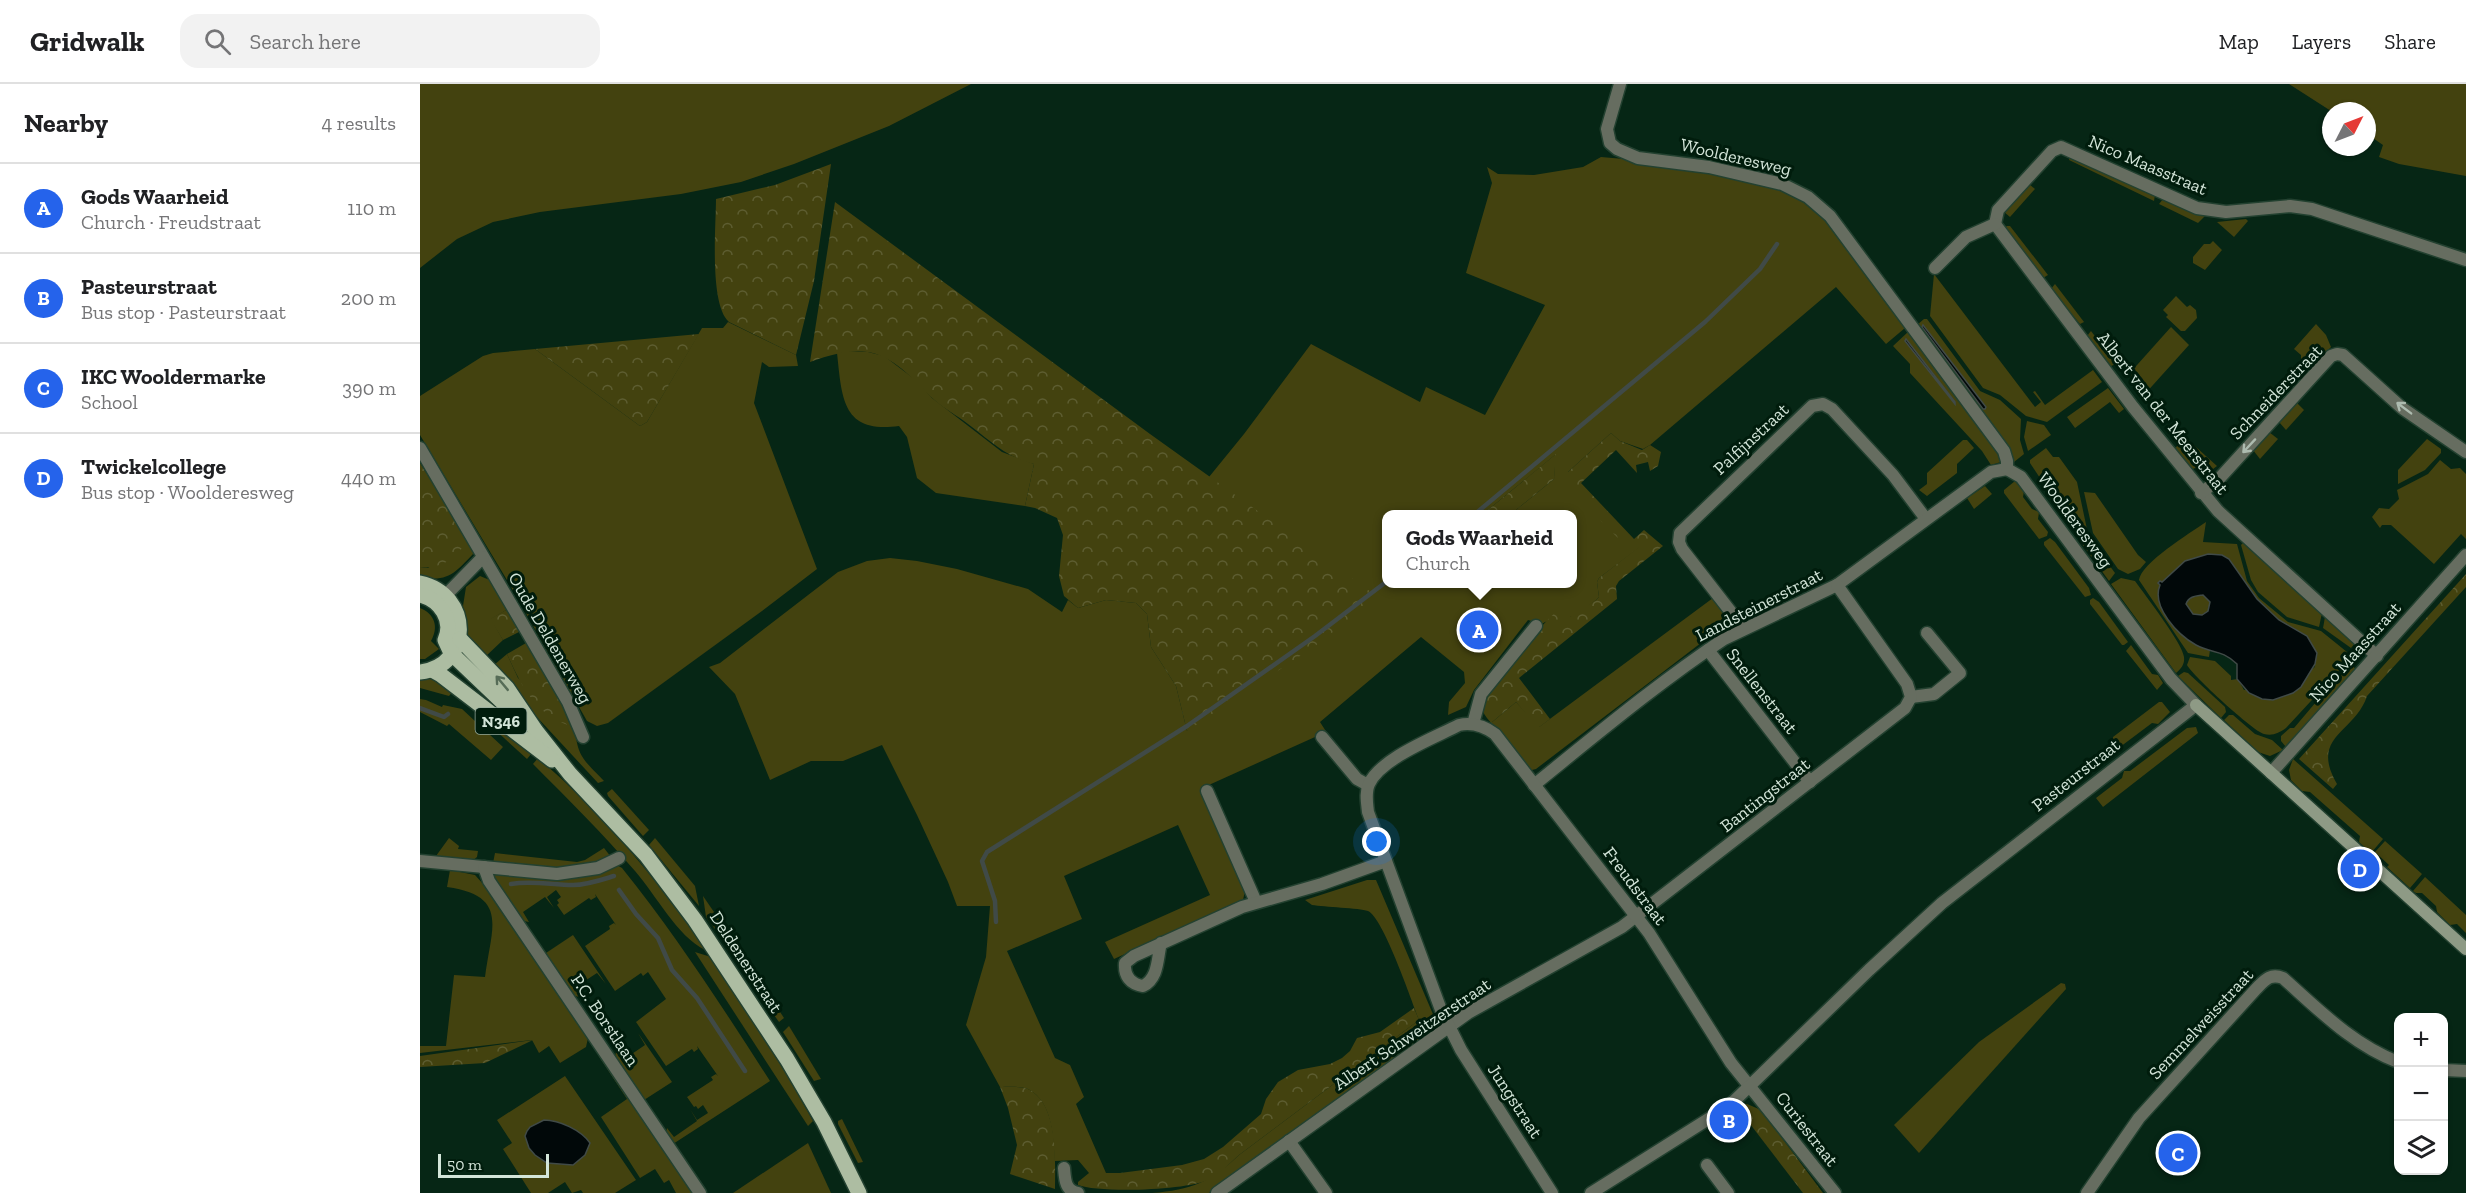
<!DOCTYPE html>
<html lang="en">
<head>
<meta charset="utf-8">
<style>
  body { margin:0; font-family:"Zilla Slab",serif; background:#f2f2f2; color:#202124 }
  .controls { position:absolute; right:18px; bottom:18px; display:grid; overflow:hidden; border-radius:12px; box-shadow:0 2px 4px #0004 }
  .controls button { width:54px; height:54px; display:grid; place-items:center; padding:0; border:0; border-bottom:2px solid #e0e0e0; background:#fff; color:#202124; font:30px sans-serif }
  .compass { position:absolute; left:1902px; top:18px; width:54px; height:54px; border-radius:50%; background:#fff; box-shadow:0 2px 4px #0004; rotate:48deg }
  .scale { position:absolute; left:18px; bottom:15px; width:111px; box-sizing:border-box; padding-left:6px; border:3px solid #d3e5d9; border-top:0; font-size:16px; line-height:21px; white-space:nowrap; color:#d3e5d9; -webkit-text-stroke:4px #001c0c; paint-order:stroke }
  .you { position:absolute; left:957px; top:758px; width:21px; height:21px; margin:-15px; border:4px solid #fff; border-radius:50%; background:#1a73e8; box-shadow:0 0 0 9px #1a73e833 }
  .badge { display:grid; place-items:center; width:39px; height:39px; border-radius:50%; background:#2563eb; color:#fff; font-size:20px; font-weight:700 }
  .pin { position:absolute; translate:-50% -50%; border:3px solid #fff; box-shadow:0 2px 6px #0006 }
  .popup { position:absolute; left:962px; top:426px; width:195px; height:78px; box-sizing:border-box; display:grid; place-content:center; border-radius:12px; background:#fff; filter:drop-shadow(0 2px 4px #0005); font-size:20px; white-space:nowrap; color:#757577 }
  .popup b { font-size:22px; color:#202124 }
  .popup::after { content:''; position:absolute; left:50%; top:100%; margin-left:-12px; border:12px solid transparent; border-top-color:#fff }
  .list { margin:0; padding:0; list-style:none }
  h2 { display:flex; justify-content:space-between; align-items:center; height:78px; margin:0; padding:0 24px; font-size:26px }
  h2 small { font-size:20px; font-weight:400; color:#757577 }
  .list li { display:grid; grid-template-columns:39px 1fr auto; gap:18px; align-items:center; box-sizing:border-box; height:90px; padding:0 24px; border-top:2px solid #e0e0e0 }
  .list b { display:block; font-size:22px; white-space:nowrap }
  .list p { margin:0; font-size:20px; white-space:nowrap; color:#757577 }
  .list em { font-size:20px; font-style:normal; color:#757577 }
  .icon { flex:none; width:33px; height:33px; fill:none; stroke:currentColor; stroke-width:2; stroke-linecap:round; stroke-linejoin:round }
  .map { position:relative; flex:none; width:2046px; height:1109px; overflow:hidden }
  header { display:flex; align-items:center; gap:36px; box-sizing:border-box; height:84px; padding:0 30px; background:#fff; border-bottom:2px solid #e0e0e0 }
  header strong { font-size:28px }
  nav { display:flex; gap:33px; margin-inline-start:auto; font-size:21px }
  .search { width:420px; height:54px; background:#f2f2f2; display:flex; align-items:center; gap:15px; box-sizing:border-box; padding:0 21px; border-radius:18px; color:#757577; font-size:22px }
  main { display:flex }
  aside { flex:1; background:#fff }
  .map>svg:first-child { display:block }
</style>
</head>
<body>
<header>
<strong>Gridwalk</strong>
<div class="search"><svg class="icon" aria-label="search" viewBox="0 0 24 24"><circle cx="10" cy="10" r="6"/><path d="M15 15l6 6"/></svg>Search here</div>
<nav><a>Map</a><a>Layers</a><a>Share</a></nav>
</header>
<main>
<aside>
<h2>Nearby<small>4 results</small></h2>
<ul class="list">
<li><span class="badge">A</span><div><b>Gods Waarheid</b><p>Church · Freudstraat</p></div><em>110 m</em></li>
<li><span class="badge">B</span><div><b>Pasteurstraat</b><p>Bus stop · Pasteurstraat</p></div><em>200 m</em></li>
<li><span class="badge">C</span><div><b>IKC Wooldermarke</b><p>School</p></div><em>390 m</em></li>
<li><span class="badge">D</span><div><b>Twickelcollege</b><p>Bus stop · Woolderesweg</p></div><em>440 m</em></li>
</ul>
</aside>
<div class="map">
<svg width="2046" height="1109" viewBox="0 0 2046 1109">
  <defs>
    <pattern id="forest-crowns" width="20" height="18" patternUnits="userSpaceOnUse" patternTransform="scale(1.5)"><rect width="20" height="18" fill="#43420f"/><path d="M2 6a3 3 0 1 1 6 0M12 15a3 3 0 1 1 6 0" fill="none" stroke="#5d5d31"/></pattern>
  </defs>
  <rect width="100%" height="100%" fill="#062615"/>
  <g fill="#43420f" fill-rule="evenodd">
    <polygon points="0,0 551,0 469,42 374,80 321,98 261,110 120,128 73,138 37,155 0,184"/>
    <polygon points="1869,0 2046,0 2046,92 1979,80 1959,73 1963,61 1947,50 1947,27 1911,27"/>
    <polygon points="1650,70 1735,111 1734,117 1649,76"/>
    <path d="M1181,73L1250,79L1364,104L1402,129L1485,244L1466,260L1416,203L1230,361L1223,365L1200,357L1191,349L1148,388L1220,463L1179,494L1177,498L1179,513L1176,516L1155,532L1125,538L1122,540L1108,536L1054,606L1046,623L1028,631L1029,618L1045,599L1044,588L1001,553L900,638L907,649L898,657L895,653L780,705L825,807L823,816L694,875L685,858L790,811L758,741L644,792L662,835L587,867L635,974L650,981L664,1013L656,1020L686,1089H669L658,1076L635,1077C633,1053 633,1018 608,1005C601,1002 588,1003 580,1003L546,941L566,873L570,822H537L528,798L497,731L462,661L423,677H391L350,696L315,610L289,583L300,579L418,488L447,477L470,474L497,477L537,485L608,505L642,528L648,516L658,524L686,516L716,519L727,530L731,563L756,602L767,647L923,490L789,393L824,350L891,260L1000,318L1006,303L1065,331L1125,221L1046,189L1072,99L1067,83L1078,90L1114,91L1163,83ZM1135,371L1134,395L1091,430H1152V500H966V430H1063Z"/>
    <polygon points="1609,100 1615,105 1590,133 1584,128 1585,126"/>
    <polygon points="1743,115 1785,132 1778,139 1739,120"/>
    <polygon points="1826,135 1828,137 1814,153 1797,138"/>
    <polygon points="1587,142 1590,142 1628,191 1623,194 1584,144"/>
    <polygon points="1793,157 1802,166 1785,186 1773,179 1773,173 1784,160 1790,160"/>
    <polygon points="1514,190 1615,323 1621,318 1613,308 1615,307 1625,321 1673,286 1682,298 1627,338 1606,332 1580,311 1563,304 1510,232"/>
    <polygon points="1635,200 1664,238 1660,240 1631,205"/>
    <polygon points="1756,212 1767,223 1770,221 1776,226 1777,234 1765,247 1761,247 1746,233 1748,231 1743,226"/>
    <path d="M1504,235H1507L1560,307L1580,316L1601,335L1600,356L1604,370L1594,378L1587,364L1497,241ZM1503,241L1566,323L1564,325L1502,244Z"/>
    <polygon points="308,238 376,271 378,282 349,283 342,278 334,319 397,485 342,527 188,639 177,642 167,637 90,501 0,351 0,312 63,272 73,269 115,265 220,342 227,338 282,244 303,244"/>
    <polygon points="1896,240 1906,251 1911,263 1890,285 1881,278 1881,271 1874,265"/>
    <polygon points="1751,243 1769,261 1724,311 1709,290"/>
    <polygon points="1671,247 1696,280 1691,282 1667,252"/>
    <polygon points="1488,248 1579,369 1581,378 1571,381 1562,367 1490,289 1490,280 1473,262"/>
    <path d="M427,267L448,268L464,272L497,297L512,314L582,368L614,380L605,422L516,409L497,394L487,353L479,342C422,350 422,314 417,269Z"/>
    <polygon points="1688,304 1704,325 1699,329 1690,318 1655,344 1647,333"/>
    <polygon points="1876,318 1884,326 1866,346 1859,338"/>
    <polygon points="1607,337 1624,341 1631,351 1608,367 1604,353"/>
    <polygon points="1849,348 1858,355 1840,375 1833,366"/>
    <polygon points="1766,354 1797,382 1785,391 1775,384 1771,386 1754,365"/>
    <polygon points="2007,355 2021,365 2021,369 2005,386 1978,400 1978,386"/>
    <polygon points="1543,356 1547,356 1554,364 1537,380 1537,389 1507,412 1499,406 1507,400 1507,389"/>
    <polygon points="1626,364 1633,373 1639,373 1657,398 1668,450 1665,450 1625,395 1620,394 1610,379 1610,376"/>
    <polygon points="2020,376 2031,385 2040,384 2046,390 2046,455 2041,450 2014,480 1971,441 1962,441 1960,444 1952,433 1959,424 1969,425 1979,415 1977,406 2008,390"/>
    <polygon points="1595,397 1604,407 1603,413 1612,425 1619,428 1618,435 1628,448 1627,452 1619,455 1584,409 1584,406"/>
    <polygon points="1565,402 1572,410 1554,425 1547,414"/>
    <polygon points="1664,408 1675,409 1718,471 1726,478 1720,485 1708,490 1698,485 1673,449"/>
    <path d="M1786,438L1783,458L1817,460L1827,497L1839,514L1868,538L1901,547L1927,568V578L1866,644C1859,649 1853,652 1844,650C1833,647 1773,592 1767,581L1770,573L1795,577L1811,592V596L1818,595L1824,606L1894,584L1895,582L1865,542L1842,524L1740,497L1738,515L1742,524L1790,566L1789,573L1768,569L1719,496C1721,479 1770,449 1786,438Z"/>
    <polygon points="1630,454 1635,458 1669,504 1671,511 1665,513 1624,461 1624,458"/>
    <polygon points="1663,454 1670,455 1695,489 1689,497 1663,461"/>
    <path d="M48,455L56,467C36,487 30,499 0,493V483L8,484Z"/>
    <polygon points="1823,459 1902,529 1899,543 1867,533 1838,508 1831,496 1821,461"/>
    <polygon points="60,492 72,497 88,525 71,535 83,556 65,573 50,558 47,548 43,522 46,503"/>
    <path d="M1701,494L1715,497C1725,511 1763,560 1764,573C1765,580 1761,585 1756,589L1691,500Z"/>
    <polygon points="1297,511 1311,536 1116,685 1112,686 1105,681 1071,639 1096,618 1119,643"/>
    <polygon points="1775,511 1783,511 1790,518 1788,527 1782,531 1773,530 1766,520 1770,514"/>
    <polygon points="1673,514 1679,518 1708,558 1704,561 1702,561 1670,520 1670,516"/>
    <path d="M0,524C15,530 19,543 11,557L19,565L5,575H0Z"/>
    <polygon points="1905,533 1935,559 1931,564 1903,544"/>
    <polygon points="1711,561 1732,590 1738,591 1743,599 1737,606 1706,567"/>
    <path d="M87,570L98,594L155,643C157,673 164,676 184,697L178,699L103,618L74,581Z"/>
    <polygon points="1929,579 1936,585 1866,663 1861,657 1861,652 1870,644 1874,644"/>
    <polygon points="1764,588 1768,589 1805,623 1806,628 1801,634 1758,592"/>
    <polygon points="0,592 14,593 34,606 29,612 0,604"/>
    <polygon points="0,615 6,616 22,623 23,621 42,625 83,663 71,676 29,640 27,642 0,628"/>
    <polygon points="1739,618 1742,618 1750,628 1738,640 1732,639 1700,663 1693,657 1693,653"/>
    <polygon points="49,622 112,669 107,675"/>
    <polygon points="1809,631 1813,631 1835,650 1852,656 1863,666 1850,672 1838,668 1804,636"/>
    <polygon points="1776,643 1778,649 1683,723 1676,714 1702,694 1704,687 1710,687 1767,644"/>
    <path d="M118,674C170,718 215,770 256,824C265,837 280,852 285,866C257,852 236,811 215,787C183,750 148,715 113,680Z"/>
    <polygon points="1873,675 1963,755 1951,769 1939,758 1940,752 1890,708 1882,707 1871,696 1869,686"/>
    <polygon points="192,705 229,746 223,752 188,712 187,709"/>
    <polygon points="29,754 39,762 38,765 58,767 57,773 52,777 16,772"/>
    <polygon points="235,754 275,802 279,822 229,761"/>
    <polygon points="1965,757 2002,790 1990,804 1967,783 1969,781 1955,768"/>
    <polygon points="184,764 191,773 153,787 73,779 75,769 157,778 165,776"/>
    <path d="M195,780L202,784C256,851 303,924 350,997L253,1060L246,1050L247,1044L254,1053L277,1037L270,1025L277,1036L288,1029L283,1021L278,1025L276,1022L274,1023L267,1013L293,996L291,993L296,990L298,992L277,962L278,965L274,968L272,965L246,982L216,938L246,915L228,888L223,892L221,889L195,907L165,862L190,845L189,842L194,839L196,841L175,810L176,813L171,816L169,814L144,831L137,821L139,819L137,816L141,813L136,806L127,813L134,824L125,813L103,828L109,838L104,837L73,791L74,788Z"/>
    <path d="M30,786L55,791L72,810L168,954L166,963L140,979L129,962L119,969L112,956L0,969V962H26L34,891L65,893C71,844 90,812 27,803Z"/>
    <polygon points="2005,793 2046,831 2046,849 2037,840 2030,841 2017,828 2016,822 2002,809 1996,809 1993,807"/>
    <path d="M947,796H956L1015,935L1014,946L789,1109H732C771,1106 791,1098 819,1071L999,936C992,918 963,833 948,827C939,824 904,823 892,821L885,816Z"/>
    <polygon points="283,812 307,847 300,852 286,833"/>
    <polygon points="153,851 186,900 177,889 154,904 160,913 155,912 126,869"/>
    <polygon points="313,856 364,934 359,938 306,863"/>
    <polygon points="275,868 291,873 367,991 393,1037 388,1042"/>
    <polygon points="1641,899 1645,900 1646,905 1499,1069 1474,1041 1559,958"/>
    <polygon points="369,942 401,995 394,997 363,948"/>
    <polygon points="218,949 252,998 224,1016 195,973 196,968 203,976 225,961"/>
    <polygon points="178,971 181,973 273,1109 256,1109 249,1096 244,1099 235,1085 220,1094 181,1033 207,1015"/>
    <polygon points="145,992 216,1096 195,1109 163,1109 161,1106 152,1109 145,1098 128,1109 111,1109 83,1065 92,1059 77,1036"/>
    <polygon points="422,1035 443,1078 438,1079 418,1040 418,1037"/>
    <polygon points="388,1059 411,1109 313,1109"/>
  </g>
  <g fill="url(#forest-crowns)">
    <path d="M411,80L394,197L376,271L309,238C289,220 296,142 296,115L355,101Z"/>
    <path d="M415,118L730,350L958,513L895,562L767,647L756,602L731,563L727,530L716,519L686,516L658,524L644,512L639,492L643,451L637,434L615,424L605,422L614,380C583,372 569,355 544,337C533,329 520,322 510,312C468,268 450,256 390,278Z"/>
    <polygon points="279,250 227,338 220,342 115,265"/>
    <path d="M1191,349L1200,357L1222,366L1230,361L1241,368L1238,382L1230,387L1228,378L1216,381L1217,389L1196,366L1161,399L1214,455L1224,446L1243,462L1199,497L1196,502L1197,515L1099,594L1130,635L1118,644L1096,618L1071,639C1069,636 1064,631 1063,627C1058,609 1123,539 1138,526L1150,533L1176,516L1179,513L1177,498L1179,494L1219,463L1202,458L1157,413L1144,396L1148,388Z"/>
    <polygon points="1136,370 1134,395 1091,430 1063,430"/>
    <path d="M0,379L48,455C38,473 21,486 0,483Z"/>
    <path d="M2046,490V503L1947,612C1935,649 1889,652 1917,700L1913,705L1879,675Z"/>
    <polygon points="88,525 101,547 83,556 70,535"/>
    <path d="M106,559L155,643C117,634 102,603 87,570Z"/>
    <path d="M994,924L999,936L819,1071C810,1079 801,1089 790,1095C767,1107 678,1109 658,1101V1098L669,1089H700L762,1081L784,1075L803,1063L841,1030L846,1015L858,998L878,986L910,980L922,974L930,967L937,954L960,948Z"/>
    <polygon points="113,956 65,979 0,983 0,972"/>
    <path d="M580,1003C588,1003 601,1002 608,1005C639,1020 635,1077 635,1105L590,1090L597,1061L588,1024Z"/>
    <polygon points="1327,1020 1341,1026 1403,1109 1383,1109 1317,1023"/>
  </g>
  <g fill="#010809" stroke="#404a47" stroke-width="1.5" fill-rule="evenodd">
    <polygon points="1503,241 1566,323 1565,325 1563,325 1502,243"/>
    <polygon points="1486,255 1535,318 1535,320 1485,257"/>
    <path d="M1788,470L1802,471L1809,475L1837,515L1859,536L1887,552L1897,569L1895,580L1881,603L1873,609L1853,616L1842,615L1829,609L1817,595V580C1801,565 1793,570 1776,561C1758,551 1731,523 1740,501L1738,499L1740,497L1742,498L1765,477ZM1783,511L1790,518L1788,527L1782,531L1773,530L1766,520C1769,512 1776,512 1783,511Z"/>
    <path d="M124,1036C139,1036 161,1046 170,1059L165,1071L153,1081L127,1079L115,1071L109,1064L105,1052L107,1047L110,1043Z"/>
  </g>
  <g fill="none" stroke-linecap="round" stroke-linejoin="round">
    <g stroke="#404a47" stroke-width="4.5">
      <polyline points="1055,430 1285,238 1340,185 1357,160"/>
      <polyline points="0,624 24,633 28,630"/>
      <path d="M91,800C112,796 132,801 153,801C167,801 181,796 194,792"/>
      <polyline points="199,806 216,830 238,854 252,886 277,914 325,987"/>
      <polyline points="576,838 575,817 562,777 567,768 767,642 895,552 966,498"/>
    </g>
    <g stroke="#234130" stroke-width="15">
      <g id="street">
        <polyline points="1575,140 1713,323 1798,427 1957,572"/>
        <polyline points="1575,140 1578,126 1632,67 1641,63 1777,124 1806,128 1870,122 1892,125 2046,176"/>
        <polyline points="1515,184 1546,153 1575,140"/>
        <polyline points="0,364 148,618 163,653"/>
        <polyline points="1781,409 1798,396 1911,272 1917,270 1923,271 1982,324 2046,368"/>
        <polyline points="25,512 63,473"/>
        <polyline points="1322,546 1314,532 1262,465 1259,458 1260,449 1392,322 1403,320 1412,325 1473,391 1506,435"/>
        <polyline points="1288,566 1390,698"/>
        <polyline points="1491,613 1514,610 1540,589 1507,549"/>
        <polyline points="1053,640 1061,610 1116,542"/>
        <polyline points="902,653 937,695 948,701"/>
        <polyline points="1851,689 2046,471"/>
        <path d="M1114,701C1176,651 1238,599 1304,555L1417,501L1571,388L1587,385"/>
        <polyline points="787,707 836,818"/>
        <polyline points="0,777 137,790 178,784 199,774"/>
        <polyline points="64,783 69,797 280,1109"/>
        <path d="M741,859C737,874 739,894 723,902C710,900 704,892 705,879L714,872L822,823L902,800L966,777"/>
        <polyline points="2024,986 2046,987"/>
        <polyline points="869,1057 906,1109"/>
        <polyline points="1287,1081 1308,1109"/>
        <path d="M644,1084C645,1095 645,1107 658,1109"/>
        <polyline points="797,1109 1048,929 1202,843 1485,624 1491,613 1487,600 1417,501"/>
        <path d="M1132,1109L1041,966L1021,926L948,728C947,718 945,709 949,700C961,674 1014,654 1039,641C1053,638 1064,642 1075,650L1229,849L1311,979L1415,1109"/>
        <polyline points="1171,1109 1309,1022 1449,886 1522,819 1776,621 1751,595 1601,393 1587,385 1587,377 1584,367 1410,132 1388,113 1362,100 1289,83 1218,74 1197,65 1190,59 1187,45 1200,0"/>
        <path d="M1667,1109L1719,1034L1836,905C1845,896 1850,889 1863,894C1899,926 1933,961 1978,978"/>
      </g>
    </g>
    <g stroke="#234130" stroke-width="15">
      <polyline id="secondary" points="1776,621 2046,865"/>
    </g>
    <g stroke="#234130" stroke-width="18">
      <g id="primary">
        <path d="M0,499C52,510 53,582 0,588"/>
        <path d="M0,511C20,516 34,536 25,556L31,569L101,636"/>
        <polyline points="40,555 87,604 116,647 150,690 226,771 275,836 367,975 404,1038 439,1109"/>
        <polyline points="12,586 21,591 132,676"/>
      </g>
    </g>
    <use href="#street" stroke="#666d60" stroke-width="12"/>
    <use href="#secondary" stroke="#8e9a85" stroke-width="12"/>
    <use href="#primary" stroke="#adbda2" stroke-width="15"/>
  </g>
  <defs><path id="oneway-shaft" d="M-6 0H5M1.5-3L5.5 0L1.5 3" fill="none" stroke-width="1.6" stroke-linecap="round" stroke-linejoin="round" transform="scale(1.5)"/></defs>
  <g stroke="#adbbaf">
    <use href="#oneway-shaft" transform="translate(1984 324) rotate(-143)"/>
    <use href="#oneway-shaft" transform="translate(1829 362) rotate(133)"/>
  </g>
  <use stroke="#566c57" href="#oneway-shaft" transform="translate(82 599) rotate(-130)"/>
  <g text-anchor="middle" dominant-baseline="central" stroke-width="6" stroke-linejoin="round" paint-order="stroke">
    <rect fill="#001c0c" stroke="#94a99c" stroke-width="1.5" x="55.5" y="624" width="51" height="26" rx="4.5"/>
    <g font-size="16" font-weight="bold" fill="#d3e5d9">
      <text x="81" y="637">N346</text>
    </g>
    <g font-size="18" fill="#d3e5d9" stroke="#001c0c">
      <text transform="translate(1316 73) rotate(13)">Woolderesweg</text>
      <text transform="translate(1728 81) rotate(23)">Nico Maasstraat</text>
      <text transform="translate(1856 308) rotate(-46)">Schneiderstraat</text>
      <text transform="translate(1743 329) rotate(52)">Albert van der Meerstraat</text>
      <text transform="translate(1331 355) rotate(-43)">Palfijnstraat</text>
      <text transform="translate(1655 436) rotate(54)">Woolderesweg</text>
      <text transform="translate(1339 521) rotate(-27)">Landsteinerstraat</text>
      <text transform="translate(130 554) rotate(60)">Oude Deldenerweg</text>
      <text transform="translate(1935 568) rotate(-48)">Nico Maasstraat</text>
      <text transform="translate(1342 607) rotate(52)">Snellenstraat</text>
      <text transform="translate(1656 691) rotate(-38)">Pasteurstraat</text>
      <text transform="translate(1345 711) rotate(-38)">Bantingstraat</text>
      <text transform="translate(1215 802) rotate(53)">Freudstraat</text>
      <text transform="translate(326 878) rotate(57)">Deldenerstraat</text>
      <text transform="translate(185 936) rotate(56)">P.C. Borstlaan</text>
      <text transform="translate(1781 940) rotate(-47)">Semmelweisstraat</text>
      <text transform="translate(992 950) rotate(-34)">Albert Schweitzerstraat</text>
      <text transform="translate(1095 1017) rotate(57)">Jungstraat</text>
      <text transform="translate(1387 1045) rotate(52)">Curiestraat</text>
    </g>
  </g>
</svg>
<div class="controls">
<button>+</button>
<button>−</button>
<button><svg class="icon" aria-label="layers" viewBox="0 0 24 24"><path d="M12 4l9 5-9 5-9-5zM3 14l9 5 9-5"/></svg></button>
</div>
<svg class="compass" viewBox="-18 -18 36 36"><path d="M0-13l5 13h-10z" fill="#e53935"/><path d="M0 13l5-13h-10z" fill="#757577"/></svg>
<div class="scale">50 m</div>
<div class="you"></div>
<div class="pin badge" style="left:1059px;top:546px">A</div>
<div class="popup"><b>Gods Waarheid</b>Church</div>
<div class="pin badge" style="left:1309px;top:1036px">B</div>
<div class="pin badge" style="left:1758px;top:1069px">C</div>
<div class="pin badge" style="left:1940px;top:785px">D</div>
</div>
</main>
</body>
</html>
